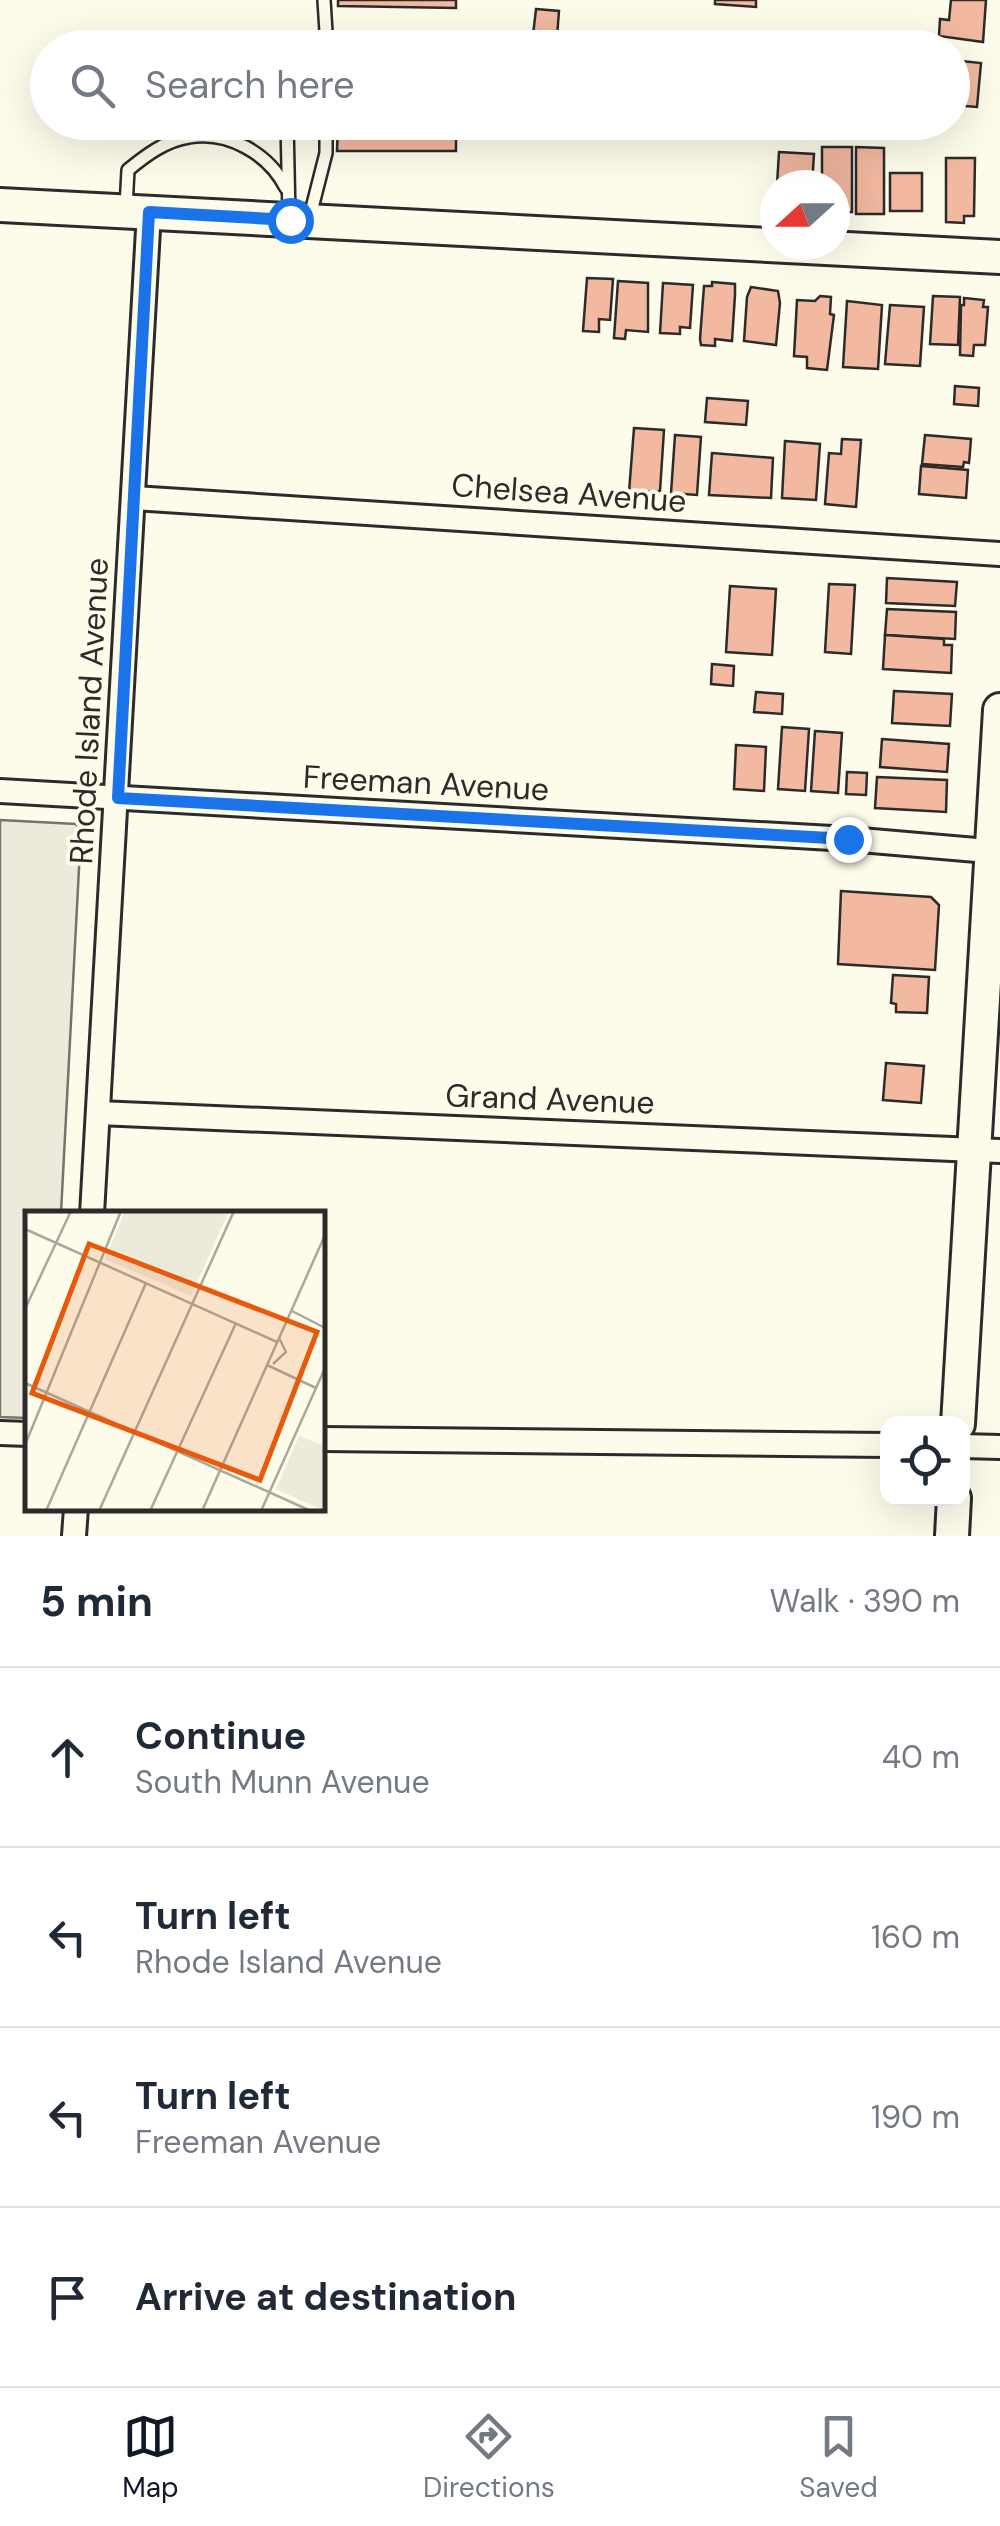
<!DOCTYPE html>
<html lang="en">
<head>
<meta charset="utf-8">
<style>
  body { margin:0; font-family:"DM Sans",sans-serif; background:#f2f2f3; color:#1f2937 }
  .controls { position:absolute; right:30px; bottom:30px; display:grid; overflow:hidden; border-radius:20px; box-shadow:0 10px 40px #0002 }
  .controls button { width:90px; height:90px; display:grid; place-items:center; padding:0; border:0; border-bottom:2px solid #e0e1e3; background:#fff; color:#1f2937; font:50px sans-serif }
  .compass { position:absolute; left:760px; top:170px; width:90px; height:90px; border-radius:50%; background:#fff; box-shadow:0 10px 40px #0002; rotate:249deg }
  .stop { position:absolute; width:30px; height:30px; margin:-22px; border:8px solid #1a73e8; border-radius:50%; background:#fff }
  .stop.end { background:#1a73e8; border-color:#fff; box-shadow:0 2px 10px #0008 }
  .list { margin:0; padding:0; list-style:none }
  h2 { display:flex; justify-content:space-between; align-items:center; height:130px; margin:0; padding:0 40px; font-size:42px }
  h2 small { font-size:32px; font-weight:400; color:#747a83 }
  .list li { display:grid; grid-template-columns:65px 1fr auto; gap:30px; align-items:center; box-sizing:border-box; height:180px; padding:0 40px; border-top:2px solid #e0e1e3 }
  .list b { display:block; font-size:38px; white-space:nowrap }
  .list p { margin:0; font-size:32px; white-space:nowrap; color:#747a83 }
  .list em { font-size:32px; font-style:normal; color:#747a83 }
  .icon { flex:none; width:55px; height:55px; fill:none; stroke:currentColor; stroke-width:2; stroke-linecap:round; stroke-linejoin:round }
  .map { position:relative; flex:none; width:1000px; height:1536px; overflow:hidden }
  .search { position:absolute; background:#fff; box-shadow:0 10px 40px #0002; left:30px; right:30px; top:30px; height:110px; display:flex; align-items:center; gap:25px; box-sizing:border-box; padding:0 35px; border-radius:55px; color:#747a83; font-size:38px }
  .sheet { height:850px; background:#fff }
  nav { display:flex; justify-content:space-around; align-items:center; box-sizing:border-box; height:140px; border-top:2px solid #e0e1e3; background:#fff; font-size:28px; color:#747a83 }
  nav a { display:grid; justify-items:center; gap:5px }
  nav .on { color:#111827 }
  .map>svg:first-child { display:block }
</style>
</head>
<body>
<div class="map">
<svg width="1000" height="1536" viewBox="0 0 1000 1536">
  <rect width="100%" height="100%" fill="#fdfbea"/>
  <polygon fill="#ecebdb" stroke="#74746e" stroke-width="2.5" points="0,820 76,824 81,830 61,1213 28,1214 27,1418 0,1417"/>
  <g fill="#f2b8a0" stroke="#2b2b2b" stroke-width="2.5">
    <polygon points="338,0 456,0 456,8 338,6"/>
    <polygon points="715,0 756,0 756,7 715,4"/>
    <polygon points="951,0 986,0 983,42 939,36 940,19 949,20"/>
    <polygon points="536,9 559,11 557,37 533,35"/>
    <polygon points="952,60 981,63 977,107 952,105"/>
    <polygon points="338,122 456,122 456,151 337,151"/>
    <polygon points="822,147 852,147 852,212 835,213 835,185 822,185"/>
    <polygon points="856,147 884,148 884,214 856,214"/>
    <polygon points="779,152 814,154 812,185 777,185"/>
    <polygon points="946,158 975,158 974,216 964,216 964,223 946,222"/>
    <rect x="890" y="173" width="32" height="38"/>
    <polygon points="587,278 613,279 610,320 599,319 599,332 583,331"/>
    <polygon points="618,281 648,283 648,332 626,330 625,339 614,338"/>
    <polygon points="712,282 735,284 735,295 732,341 715,339 715,346 701,345 700,339 704,286 712,286"/>
    <polygon points="663,283 693,285 690,328 680,327 680,334 660,333"/>
    <polygon points="751,287 778,291 780,303 776,345 744,341 747,297"/>
    <polygon points="820,296 831,297 830,314 834,315 827,370 807,368 807,357 794,356 797,300 815,301"/>
    <polygon points="933,296 960,297 958,345 930,344"/>
    <polygon points="964,298 984,300 983,307 988,307 985,345 974,345 973,356 960,355 961,305 964,305"/>
    <polygon points="847,301 882,305 878,369 843,367"/>
    <polygon points="890,305 924,307 920,366 885,364"/>
    <polygon points="955,386 979,388 978,406 954,404"/>
    <polygon points="707,398 748,401 746,425 705,422"/>
    <polygon points="634,428 664,430 660,491 629,492"/>
    <polygon points="675,435 701,437 697,495 671,493"/>
    <polygon points="925,435 971,439 969,463 964,462 963,467 922,464"/>
    <polygon points="842,439 861,440 856,507 825,504 829,453 841,454"/>
    <polygon points="785,441 820,444 816,500 782,498"/>
    <polygon points="712,453 773,458 771,498 709,495"/>
    <polygon points="921,466 968,470 966,498 919,494"/>
    <polygon points="887,578 957,582 955,606 886,603"/>
    <polygon points="829,584 855,585 851,654 825,652"/>
    <polygon points="730,586 776,589 772,655 726,652"/>
    <polygon points="887,609 956,612 955,639 885,635"/>
    <polygon points="885,635 944,639 944,645 952,645 951,673 883,669"/>
    <polygon points="712,664 734,666 733,686 711,684"/>
    <polygon points="894,691 952,694 950,726 892,723"/>
    <polygon points="756,692 783,694 782,714 754,712"/>
    <polygon points="782,727 809,729 805,791 778,789"/>
    <polygon points="815,731 842,733 838,793 811,791"/>
    <polygon points="882,739 949,744 947,772 880,767"/>
    <polygon points="736,745 766,747 764,791 734,789"/>
    <polygon points="847,772 867,773 866,795 846,794"/>
    <polygon points="877,777 947,780 946,812 875,808"/>
    <polygon points="841,891 931,897 939,905 935,970 838,964"/>
    <polygon points="893,975 929,977 927,1013 896,1012 896,1004 891,1003"/>
    <polygon points="886,1063 924,1066 921,1103 883,1100"/>
  </g>
  <g fill="none" stroke-linecap="round" stroke-linejoin="round">
    <g stroke="#2b2b2b" stroke-width="16">
      <g id="lane">
        <polyline points="324,0 327,48"/>
        <polyline points="287,122 289,216"/>
        <path d="M126,207L128,170C145,156 166,140 189,137C228,130 269,154 286,188"/>
        <polyline points="310,216 326,153 326,122"/>
      </g>
    </g>
    <g stroke="#2b2b2b" stroke-width="28">
      <g id="street">
        <polyline points="134,498 1000,554"/>
        <polyline points="0,791 849,839 1000,852"/>
        <polyline points="98,1113 1000,1151"/>
        <polyline points="92,1214 149,212"/>
        <polyline points="0,1433 28,1434"/>
        <polyline points="322,1439 888,1445"/>
        <polyline points="962,1446 1000,1447"/>
        <polyline points="74,1536 76,1508"/>
      </g>
    </g>
    <g stroke="#2b2b2b" stroke-width="38">
      <g id="secondary">
        <polyline points="0,205 1000,257"/>
        <polyline points="958,1424 1000,710"/>
        <polyline points="952,1536 954,1498"/>
      </g>
    </g>
    <use href="#lane" stroke="#fdfbea" stroke-width="11"/>
    <use href="#street" stroke="#fdfbea" stroke-width="22"/>
    <use href="#secondary" stroke="#fdfbea" stroke-width="32"/>
  </g>
  <g fill="none" stroke-linecap="round" stroke-linejoin="round">
    <polyline stroke="#1a73e8" stroke-width="12" points="290,220 149,212 118,798 848,839"/>
  </g>
  <g text-anchor="middle" dominant-baseline="central" stroke-width="8" stroke-linejoin="round" paint-order="stroke">
    <g font-size="32" fill="#2b2b2b" stroke="#fdfbea">
      <text transform="translate(569 493) rotate(4)">Chelsea Avenue</text>
      <text transform="translate(89 711) rotate(-87)">Rhode Island Avenue</text>
      <text transform="translate(426 783) rotate(3)">Freeman Avenue</text>
      <text transform="translate(550 1099) rotate(2)">Grand Avenue</text>
    </g>
  </g>
  <g transform="translate(25 1211)">
    <rect width="300" height="300" fill="#fdfbea"/>
    <path d="M100,0H204L166,85L80,48ZM274,225L300,235L297,299L251,278Z" fill="#ecebdb"/>
    <path fill="none" stroke="#a9a89e" stroke-width="2.5" d="M0,18L252,131M0,98L46,0M267,100L300,117M248,153L261,141L254,127M242,154L291,177M0,172L286,300M0,234L96,0M21,300L121,72M74,300L209,0M125,300L211,112M177,300L300,24M236,300L300,157"/>
    <path fill="#e8590c" fill-opacity="0.15" stroke="#e8590c" stroke-width="5" d="M64,33L292,121L235,269L7,182Z"/>
    <rect width="300" height="300" fill="none" stroke="#2b2b2b" stroke-width="5"/>
  </g>
</svg>
<div class="controls">
<button><svg class="icon" aria-label="locate" viewBox="0 0 24 24"><circle cx="12" cy="12" r="6"/><path d="M12 2v4M12 18v4M2 12h4M18 12h4"/></svg></button>
</div>
<svg class="compass" viewBox="-18 -18 36 36"><path d="M0-13l5 13h-10z" fill="#e53935"/><path d="M0 13l5-13h-10z" fill="#747a83"/></svg>
<div class="stop" style="left:290px;top:220px"></div>
<div class="stop end" style="left:848px;top:839px"></div>
<div class="search"><svg class="icon" aria-label="search" viewBox="0 0 24 24"><circle cx="10" cy="10" r="6"/><path d="M15 15l6 6"/></svg>Search here</div>
</div>
<section class="sheet">
<h2>5 min<small>Walk · 390 m</small></h2>
<ul class="list">
<li><svg class="icon" aria-label="ahead" viewBox="0 0 24 24"><path d="M12 20V5M6 11l6-6 6 6"/></svg><div><b>Continue</b><p>South Munn Avenue</p></div><em>40 m</em></li>
<li><svg class="icon" aria-label="left" viewBox="0 0 24 24"><path d="M17 20v-9H6M10 6l-5 5 5 5"/></svg><div><b>Turn left</b><p>Rhode Island Avenue</p></div><em>160 m</em></li>
<li><svg class="icon" aria-label="left" viewBox="0 0 24 24"><path d="M17 20v-9H6M10 6l-5 5 5 5"/></svg><div><b>Turn left</b><p>Freeman Avenue</p></div><em>190 m</em></li>
<li><svg class="icon" aria-label="arrive" viewBox="0 0 24 24"><path d="M6 21V4h12l-3 4 3 4H6"/></svg><div><b>Arrive at destination</b></div></li>
</ul>
</section>
<nav>
<a class="on"><svg class="icon" aria-label="map" viewBox="0 0 24 24"><path d="M3 6l6-2 6 2 6-2v14l-6 2-6-2-6 2zM9 4v14M15 6v14"/></svg>Map</a>
<a><svg class="icon" aria-label="directions" viewBox="0 0 24 24"><path d="M12 3l9 9-9 9-9-9zM9 14v-3h6M13 9l2 2-2 2"/></svg>Directions</a>
<a><svg class="icon" aria-label="saved" viewBox="0 0 24 24"><path d="M7 4h10v16l-5-4-5 4z"/></svg>Saved</a>
</nav>
</body>
</html>
